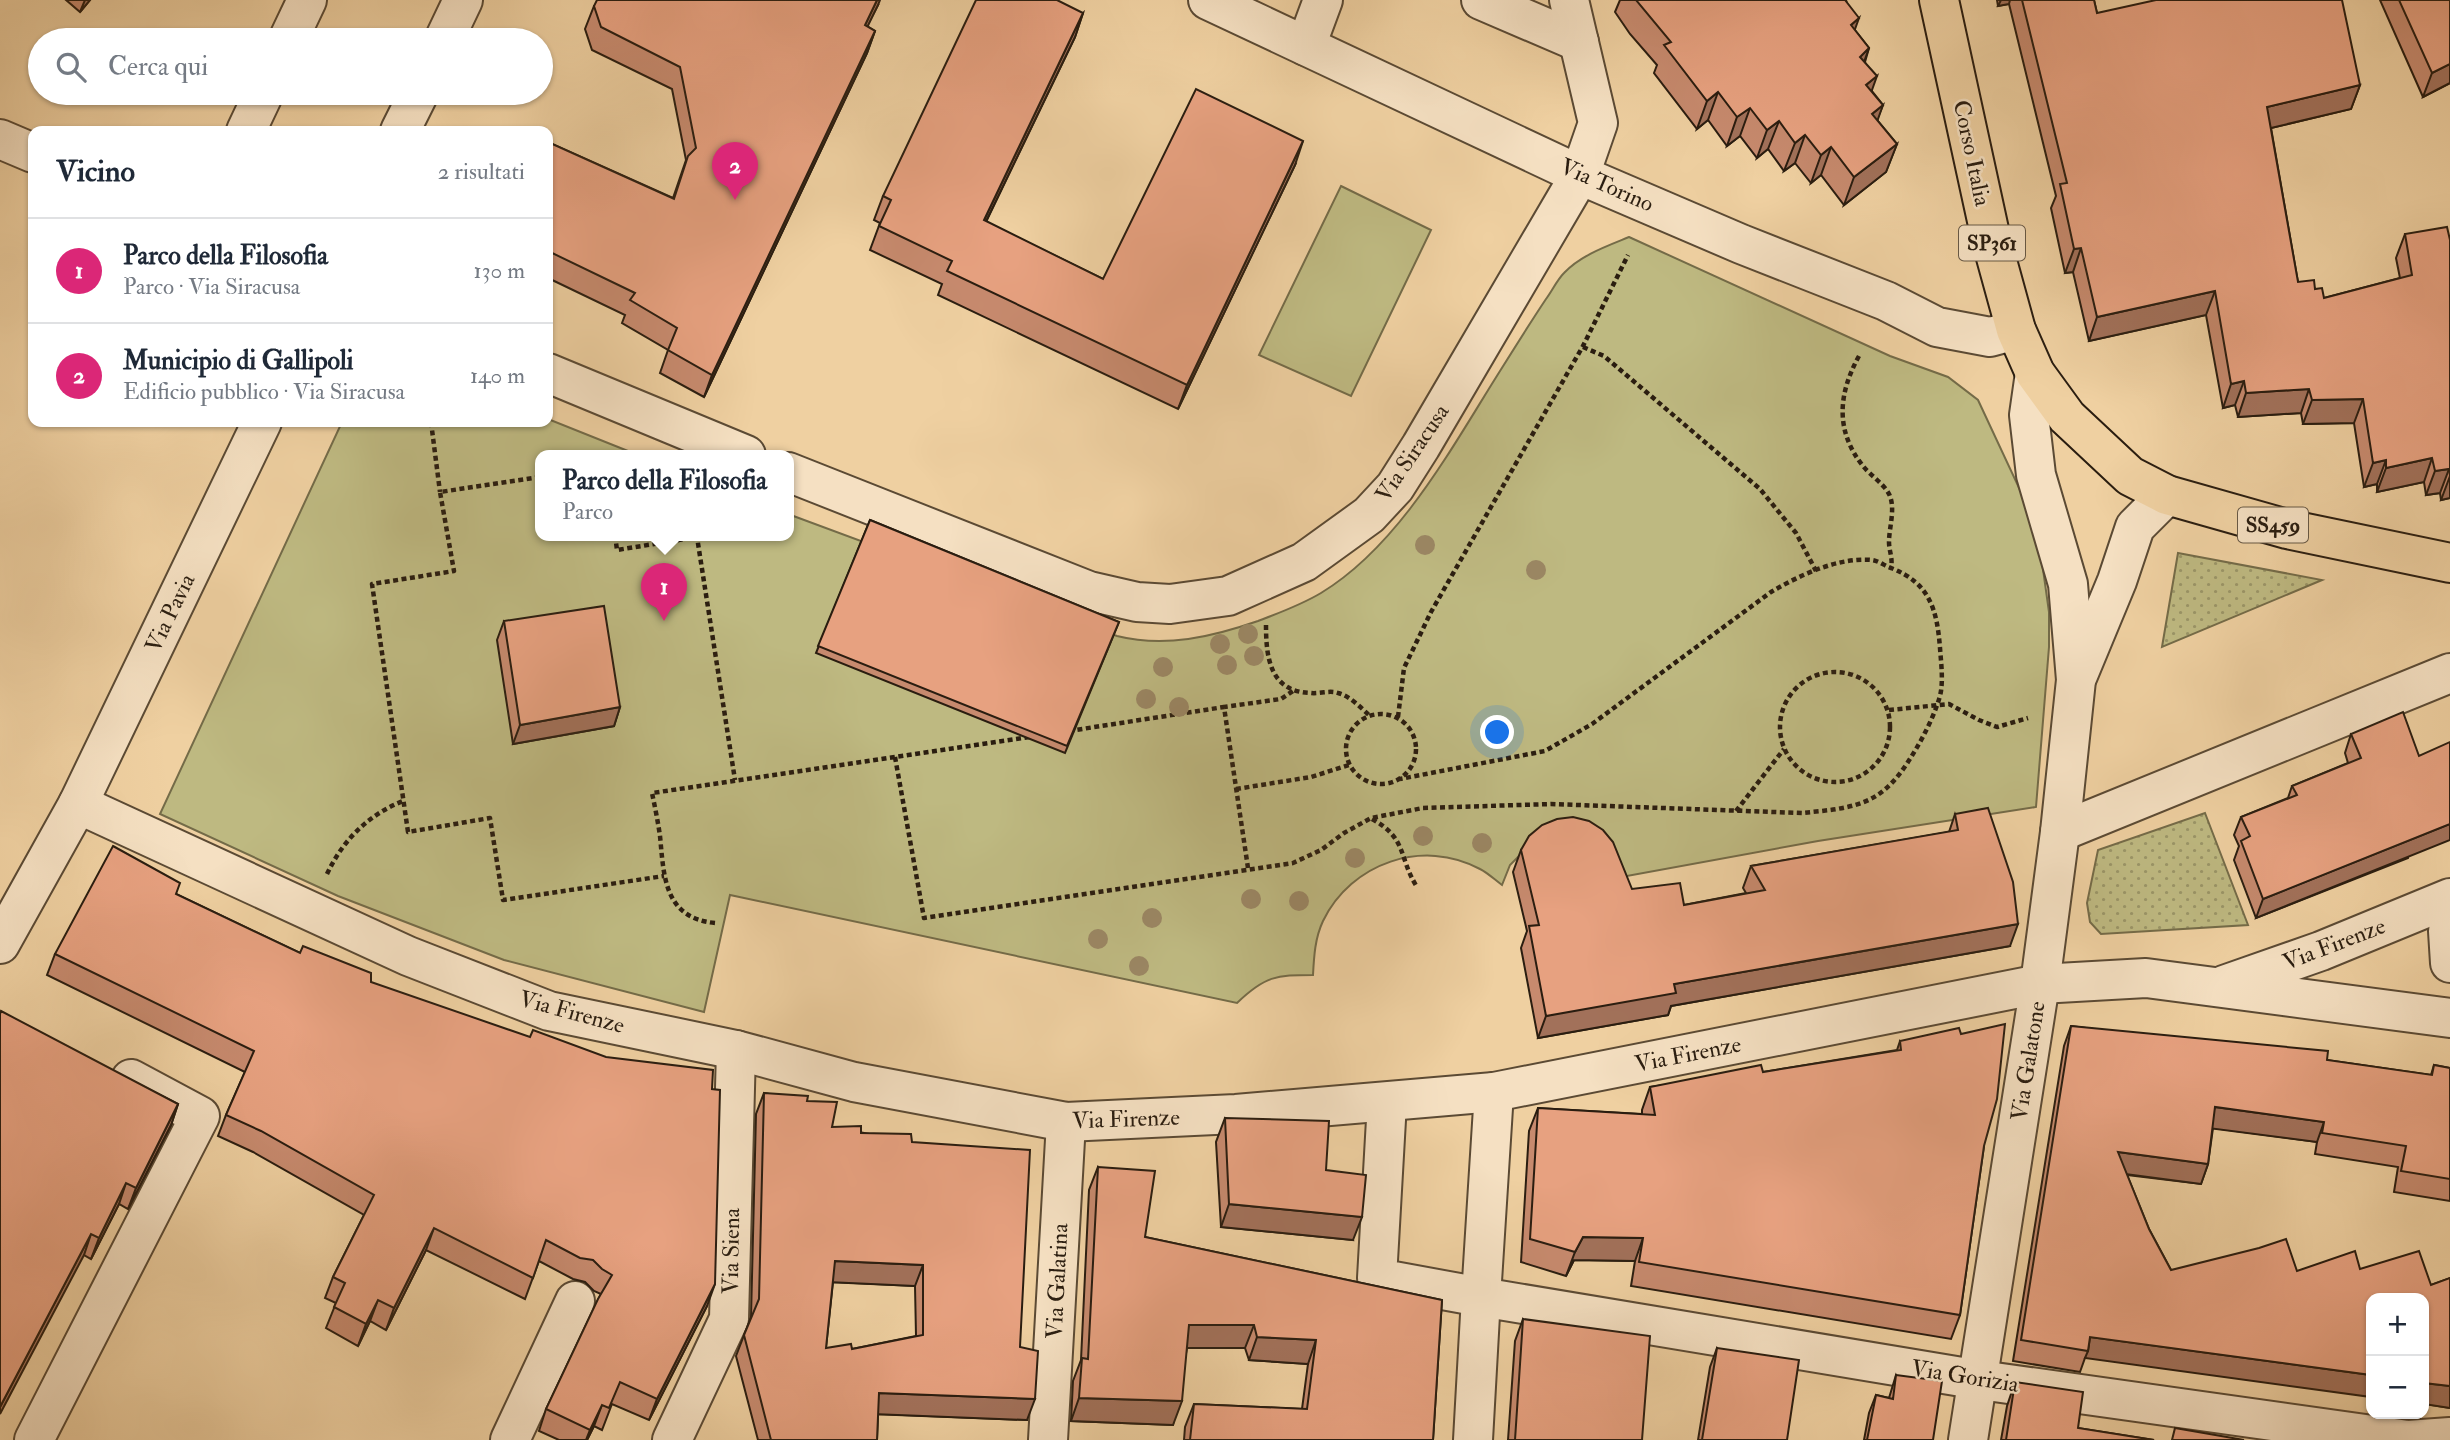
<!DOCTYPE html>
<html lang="it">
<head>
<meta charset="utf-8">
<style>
  body { margin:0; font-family:"IM FELL Double Pica",serif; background:#f6f6f7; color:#1f2937 }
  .controls { position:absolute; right:21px; bottom:21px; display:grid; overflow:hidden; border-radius:14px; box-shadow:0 2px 5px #0004 }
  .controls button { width:63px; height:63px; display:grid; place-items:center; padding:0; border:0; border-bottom:2px solid #e0e1e3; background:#fff; color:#1f2937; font:35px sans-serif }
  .you { position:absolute; left:1498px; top:733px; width:24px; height:24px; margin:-18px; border:5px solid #fff; border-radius:50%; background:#1a73e8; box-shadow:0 0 0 10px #1a73e833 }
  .badge { display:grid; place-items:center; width:46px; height:46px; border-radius:50%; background:#db2777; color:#fff; font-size:23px; font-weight:700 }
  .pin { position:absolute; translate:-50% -58px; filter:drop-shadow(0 2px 4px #0008) }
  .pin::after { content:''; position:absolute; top:37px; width:24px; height:21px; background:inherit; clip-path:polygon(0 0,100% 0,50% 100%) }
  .popup { position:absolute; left:535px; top:450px; width:259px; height:91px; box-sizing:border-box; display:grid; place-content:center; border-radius:14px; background:#fff; filter:drop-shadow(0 2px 5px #0005); font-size:23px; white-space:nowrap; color:#747a83 }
  .popup b { font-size:26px; color:#1f2937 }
  .popup::after { content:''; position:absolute; left:50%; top:100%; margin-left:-14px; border:14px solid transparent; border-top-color:#fff }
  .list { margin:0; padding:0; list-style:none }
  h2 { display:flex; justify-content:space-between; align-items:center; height:91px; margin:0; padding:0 28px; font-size:30px }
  h2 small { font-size:23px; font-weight:400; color:#747a83 }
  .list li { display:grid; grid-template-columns:46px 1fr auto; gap:21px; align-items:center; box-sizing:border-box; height:105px; padding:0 28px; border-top:2px solid #e0e1e3 }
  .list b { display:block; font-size:26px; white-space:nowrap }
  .list p { margin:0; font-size:23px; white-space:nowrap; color:#747a83 }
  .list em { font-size:23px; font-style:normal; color:#747a83 }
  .icon { flex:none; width:38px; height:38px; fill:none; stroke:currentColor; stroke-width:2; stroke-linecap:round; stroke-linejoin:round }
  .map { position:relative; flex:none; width:2450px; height:1440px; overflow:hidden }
  .search { position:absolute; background:#fff; box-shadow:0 2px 5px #0004; left:28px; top:28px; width:525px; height:77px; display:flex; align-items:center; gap:18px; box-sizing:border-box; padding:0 24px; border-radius:38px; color:#747a83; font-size:26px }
  .panel { position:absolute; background:#fff; box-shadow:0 2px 5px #0004; left:28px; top:126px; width:525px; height:301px; border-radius:14px }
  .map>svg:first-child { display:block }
</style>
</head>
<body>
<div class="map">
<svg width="2450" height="1440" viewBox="0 0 2450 1440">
  <defs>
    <pattern id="grass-dots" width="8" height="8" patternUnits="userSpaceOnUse" patternTransform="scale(1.75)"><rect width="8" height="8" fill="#beb981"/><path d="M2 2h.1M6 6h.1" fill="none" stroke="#9b9668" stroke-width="1.8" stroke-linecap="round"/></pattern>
  </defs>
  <rect width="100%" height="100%" fill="#efd0a1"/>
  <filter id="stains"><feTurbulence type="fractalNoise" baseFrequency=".00286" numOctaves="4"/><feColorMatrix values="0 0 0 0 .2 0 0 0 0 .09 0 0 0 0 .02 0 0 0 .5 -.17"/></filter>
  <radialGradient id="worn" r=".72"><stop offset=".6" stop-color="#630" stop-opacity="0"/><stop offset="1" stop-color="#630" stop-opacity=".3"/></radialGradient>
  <g fill="url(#grass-dots)" stroke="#746b48" stroke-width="2">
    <polygon points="2178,553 2322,580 2162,647"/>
    <polygon points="2205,813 2248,925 2101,934 2090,922 2087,903 2098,850"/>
  </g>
  <g fill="#beb981" stroke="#746b48" stroke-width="2">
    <polygon points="1341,186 1431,230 1351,396 1259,355"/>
    <path d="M1629,237L1890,356L1948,377L1978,400L2021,492L2042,562L2049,612V647L2036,807L1818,841L1616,878L1526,849L1510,865L1502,885C1495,880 1488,873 1480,869C1423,838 1351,863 1323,921C1315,938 1314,956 1313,975C1276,975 1265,976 1237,1003L730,895L704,1012L504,960L338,896L160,814L342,422H548V419L638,455H540V535H788V514L1117,636C1165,648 1212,637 1258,621C1279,613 1301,605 1321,593C1400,545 1452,447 1500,371C1515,347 1530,323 1546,299C1552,291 1557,280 1564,273C1581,255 1607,246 1629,237Z"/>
  </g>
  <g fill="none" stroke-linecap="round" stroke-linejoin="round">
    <g stroke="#5b4a34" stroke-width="42">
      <g id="minor">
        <polyline points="1208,0 1580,175 1741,244 1886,301 1937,327 1990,337 2016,330"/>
        <polyline points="1481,0 1579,42"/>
        <polyline points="288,40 307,0"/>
        <polyline points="444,40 463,0"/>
        <polyline points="1306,46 1323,0"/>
        <polyline points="246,131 264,93"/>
        <polyline points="400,131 419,93"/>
        <polyline points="0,139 33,153"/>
        <polyline points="548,373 746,455"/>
        <polyline points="788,472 1089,591 1137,602 1170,604 1228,596 1304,562 1369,515 1395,487 1421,446 1580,175 1598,123 1569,0"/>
        <polyline points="2078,675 2117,581 2135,527 2167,495"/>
        <polyline points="78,804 408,956 549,1011 736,1050 854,1082 1066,1122 1236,1114 1494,1092 2040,984 2146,978 2450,1018"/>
        <polyline points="2060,832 2450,673"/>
        <polyline points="2450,926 2448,931 2450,963"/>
        <polyline points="0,944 78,804 262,422"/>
        <polyline points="2224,985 2321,951 2450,898"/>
        <polyline points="1387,1102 1377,1278 1481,1297 1494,1092"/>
        <polyline points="34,1440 200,1116 131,1079"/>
        <polyline points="510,1440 575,1301"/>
        <polyline points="672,1440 729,1319 736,1050"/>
        <polyline points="1048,1440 1066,1122"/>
        <polyline points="1473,1440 1481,1297 1980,1380 2408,1440 2450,1437"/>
        <polyline points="1968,1440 2040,984 2060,832 2076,680 2068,584 2036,475 2029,415 2035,373"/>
      </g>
    </g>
    <g stroke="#2a1d10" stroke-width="42">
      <polyline id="major" points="1939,0 1991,239 2016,330 2035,373 2067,417 2130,476 2167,495 2287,529 2450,563"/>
    </g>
    <g stroke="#2a1d10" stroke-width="4.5" stroke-dasharray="5 3.5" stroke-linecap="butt">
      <polyline points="1583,347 1604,356 1760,489 1796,533 1816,571"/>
      <path d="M1859,356C1838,394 1835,431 1863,466C1870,475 1884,484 1889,494C1896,508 1889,527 1889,542C1889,551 1893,558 1891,568"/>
      <polyline points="431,422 440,492"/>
      <polyline points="540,477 440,492 454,571 372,584 408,832 490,818 503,900 664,876"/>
      <polyline points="615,535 617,550 697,537 735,780"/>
      <path d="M1266,625C1266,658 1270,692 1311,693C1319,694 1330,690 1338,693C1350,696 1360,707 1369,715"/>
      <circle cx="1835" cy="727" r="55"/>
      <polyline points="1889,710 1949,704 1979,720 1997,727 2028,718"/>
      <circle cx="1381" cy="749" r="35"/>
      <polyline points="1398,717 1404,668 1431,612 1583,346 1628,255"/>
      <polyline points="1069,731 1224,707"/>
      <path d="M895,757L924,918L1293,863L1321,850L1344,833L1371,818L1423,808L1551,804L1802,813C1829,810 1861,809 1883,791C1897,780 1907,764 1916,749C1925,734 1938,708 1941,691C1943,677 1941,662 1940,648C1937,610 1930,583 1891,568C1885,566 1879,561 1872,560C1838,557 1800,575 1771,592L1592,724L1545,751L1400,779"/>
      <polyline points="1236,789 1311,777 1349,765"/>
      <polyline points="1736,811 1784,749"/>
      <path d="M1372,819C1408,839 1398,857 1417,887"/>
      <polyline points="1248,868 1224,707 1281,699 1293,691"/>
      <path d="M327,874C343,840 368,815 403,801"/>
      <path d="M715,923C664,918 664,877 660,836C658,822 655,807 652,793L1030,737"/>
    </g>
    <use href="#minor" stroke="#f5e0c2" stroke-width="38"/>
    <use href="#major" stroke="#efd0a1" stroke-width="38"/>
  </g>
  <g fill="#9b8764">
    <circle cx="1425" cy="545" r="10"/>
    <circle cx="1536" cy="570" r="10"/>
    <circle cx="1248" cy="634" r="10"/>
    <circle cx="1220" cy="644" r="10"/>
    <circle cx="1254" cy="656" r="10"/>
    <circle cx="1227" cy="665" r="10"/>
    <circle cx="1163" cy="667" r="10"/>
    <circle cx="1146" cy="699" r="10"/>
    <circle cx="1179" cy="707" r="10"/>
    <circle cx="1423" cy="836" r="10"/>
    <circle cx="1482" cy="843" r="10"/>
    <circle cx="1355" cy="858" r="10"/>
    <circle cx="1251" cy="899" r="10"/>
    <circle cx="1299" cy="901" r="10"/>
    <circle cx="1152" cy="918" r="10"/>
    <circle cx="1098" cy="939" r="10"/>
    <circle cx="1139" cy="966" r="10"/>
  </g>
  <g fill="#c78a6e" stroke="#2a1d10" stroke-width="2" fill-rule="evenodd">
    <polygon points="66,0 90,0 80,12"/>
    <polygon points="1620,0 1846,0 1855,30 1869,48 1865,62 1872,91 1883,105 1877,120 1897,144 1886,172 1844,205 1821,175 1811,183 1795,163 1784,171 1768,149 1757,158 1740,136 1727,146 1708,120 1697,129 1654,73 1657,65 1630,34 1615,12"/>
    <polygon points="1997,0 2094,0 2097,13 2360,85 2351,109 2271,128 2298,282 2315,289 2324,298 2400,278 2396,258 2405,234 2450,240 2450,498 2441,500 2440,493 2426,495 2424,482 2377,492 2377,484 2364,487 2354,423 2303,424 2301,413 2238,417 2235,405 2223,408 2206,315 2089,341 2073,272 2065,273 2051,208 2056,196 2009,4 1998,6"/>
    <polygon points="2380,0 2450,0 2450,83 2423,97"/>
    <polygon points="878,5 867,26 875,31 867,53 704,397 660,373 668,350 622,323 625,315 548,278 548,142 673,198 686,160 672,89 592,50 585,29 594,6"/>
    <polygon points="1083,13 1075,37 986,222 1103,279 1295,165 1178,409 938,295 942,284 870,250 880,223 874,220 883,196"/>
    <polygon points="870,520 1119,622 1065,753 816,653"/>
    <polygon points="504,621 620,707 614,726 513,744 497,640"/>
    <polygon points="2351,734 2419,756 2408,858 2256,918 2234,860 2239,846 2234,835 2241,817 2288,798 2292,786 2348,763 2345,753"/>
    <polygon points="1955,814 2010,946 1671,1006 1668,1015 1538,1038 1521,948 1527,931 1513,872 1521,850 1632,889 1684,905 1746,893 1743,888 1751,866 1949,832"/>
    <polygon points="176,894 300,953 371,982 707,1306 649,1420 612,1404 602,1430 594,1426 587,1440 559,1440 539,1431 546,1409 601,1294 594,1291 585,1282 573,1279 539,1261 525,1299 426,1250 386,1330 370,1321 358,1346 326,1328 336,1303 325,1298 333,1277 364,1215 253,1152 218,1136 226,1115 245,1072 47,975 55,954"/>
    <polygon points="0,1014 178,1104 171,1125 128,1209 119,1204 91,1259 84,1255"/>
    <polygon points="2071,1026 2327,1060 2431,1075 2434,1065 2450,1068 2450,1201 2394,1192 2398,1167 2315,1154 2317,1142 2213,1128 2208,1164 2201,1184 2127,1175 2149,1229 2171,1270 2297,1271 2360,1269 2431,1285 2450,1278 2450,1408 2424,1404 2424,1298 2085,1358 2080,1372 2013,1361 2064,1046"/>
    <polygon points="1900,1041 1984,1146 1960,1315 1951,1339 1631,1286 1635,1261 1574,1260 1566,1276 1521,1262 1529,1131 1538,1108 1642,1114 1642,1110 1650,1087 1763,1072 1897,1050"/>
    <path d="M764,1093L807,1101L832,1127L912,1142L1020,1347L1027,1420L878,1414L877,1440H758L736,1356L751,1317L756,1114ZM833,1282L915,1286L916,1336L852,1349L826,1348Z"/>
    <polygon points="1225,1118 1326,1170 1353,1240 1221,1227 1216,1142"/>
    <polygon points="1098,1167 1145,1237 1442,1300 1433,1440 1184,1440 1185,1427 1194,1404 1302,1409 1308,1364 1249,1360 1245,1348 1187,1348 1173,1425 1071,1421 1073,1381 1081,1360 1089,1190"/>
    <polygon points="1523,1319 1642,1440 1508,1440 1515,1341"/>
    <polygon points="1717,1348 1787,1440 1698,1440 1710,1367"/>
    <polygon points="1896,1375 1933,1440 1864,1440 1869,1413 1876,1395 1889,1398"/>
    <polygon points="2015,1382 2078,1428 2154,1440 2001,1440 2007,1406"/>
  </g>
  <g fill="#a2715a" stroke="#2a1d10" stroke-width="2">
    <polygon points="85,0 90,0 80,12"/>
    <polygon points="877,0 880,0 878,5 857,48 865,25"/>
    <polygon points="2001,0 2010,0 2009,4 1998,6"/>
    <polygon points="1083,13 1075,37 975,244 984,220"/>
    <polygon points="1859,18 1849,46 1851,25"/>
    <polygon points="875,31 867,53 704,397 712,375"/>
    <polygon points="1869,48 1859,76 1860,57"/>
    <polygon points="2450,64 2450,83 2423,97 2432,73"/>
    <polygon points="1877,76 1867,104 1866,85"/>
    <polygon points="2360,85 2351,109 2258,131 2267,107"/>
    <polygon points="1718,92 1708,120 1697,129 1707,101"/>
    <polygon points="1883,105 1873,133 1872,114"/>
    <polygon points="1750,108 1740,136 1727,146 1737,117"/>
    <polygon points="1779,121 1768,149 1757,158 1767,130"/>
    <polygon points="1805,135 1795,163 1784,171 1795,143"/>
    <polygon points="1303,141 1295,165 1178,409 1187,385"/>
    <polygon points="1897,144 1886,172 1844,205 1854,177"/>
    <polygon points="1831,147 1821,175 1811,183 1821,155"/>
    <polygon points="2081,248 2073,272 2065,273 2074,249"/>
    <polygon points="2215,291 2206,315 2089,341 2097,317"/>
    <polygon points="2244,381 2235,405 2223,408 2231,384"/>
    <polygon points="2309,389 2301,413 2238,417 2246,393"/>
    <polygon points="2363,399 2354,423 2303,424 2312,400"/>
    <polygon points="2432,458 2424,482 2377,492 2386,468"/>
    <polygon points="2386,460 2377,484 2364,487 2373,463"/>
    <polygon points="2449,469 2440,493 2426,495 2435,471"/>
    <polygon points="2450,476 2450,498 2441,500"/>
    <polygon points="620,707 614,726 513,744 520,725"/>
    <polygon points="2450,824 2450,840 2256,918 2263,899"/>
    <polygon points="2018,924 2010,946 1671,1006 1668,1015 1538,1038 1546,1016 1674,984"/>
    <polygon points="178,1104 171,1125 128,1209 136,1188"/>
    <polygon points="2215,1107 2324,1122 2317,1142 2208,1128"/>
    <polygon points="2118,1152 2208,1164 2201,1184 2110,1172"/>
    <polygon points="126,1183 119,1204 91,1259 99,1238"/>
    <polygon points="1229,1204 1362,1217 1353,1240 1221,1227"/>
    <polygon points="434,1228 426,1250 386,1330 394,1308"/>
    <polygon points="91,1234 84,1255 0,1414 0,1407"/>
    <polygon points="1583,1237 1643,1238 1635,1261 1574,1260 1566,1276 1575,1252"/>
    <polygon points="835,1261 923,1265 915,1286 827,1282"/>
    <polygon points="715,1284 707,1306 649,1420 657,1399"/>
    <polygon points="378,1300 370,1321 358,1346 366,1324"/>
    <polygon points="1189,1325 1254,1325 1245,1348 1180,1348"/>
    <polygon points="1257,1337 1316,1340 1308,1364 1249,1360"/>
    <polygon points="2090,1337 2371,1375 2371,1397 2085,1358 2088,1351"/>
    <polygon points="2424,1383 2450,1386 2450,1408 2424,1404"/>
    <polygon points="879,1393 1035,1399 1027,1420 872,1414"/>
    <polygon points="1079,1398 1182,1401 1173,1425 1071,1421"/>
    <polygon points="602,1405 594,1426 587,1440 586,1440 590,1430"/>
  </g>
  <g fill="#e7a180" stroke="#2a1d10" stroke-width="2" fill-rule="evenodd">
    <polygon points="597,0 877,0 865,25 875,31 712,375 668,350 677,328 630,300 635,293 548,251 548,142 674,199 688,156 696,148 680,67 601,27 594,6"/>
    <polygon points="976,0 1057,0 1083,13 984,220 1103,279 1196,89 1303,141 1187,385 947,271 952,261 879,226 891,200 883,196"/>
    <polygon points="1636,0 1845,0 1859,18 1851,25 1869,48 1860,57 1877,76 1866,85 1883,105 1872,114 1897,144 1854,177 1831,147 1821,155 1805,135 1795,143 1779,121 1767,130 1750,108 1737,117 1718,92 1707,101 1664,45 1671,42"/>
    <polygon points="2022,0 2094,0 2097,13 2156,0 2342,0 2360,85 2267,107 2298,282 2314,280 2315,289 2322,288 2324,298 2412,275 2405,234 2447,227 2450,240 2450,475 2449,469 2435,471 2432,458 2386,468 2386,460 2373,463 2363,399 2312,400 2309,389 2246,393 2244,381 2231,384 2215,291 2097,317 2081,248 2074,249 2060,184 2067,183"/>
    <polygon points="2399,0 2450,0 2450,64 2432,73"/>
    <polygon points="870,520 1119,622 1067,746 818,646"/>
    <polygon points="604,606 620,707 520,725 504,621"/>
    <polygon points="2403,712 2419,756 2450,742 2450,824 2263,899 2241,841 2250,836 2241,817 2297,795 2292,786 2361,758 2351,734"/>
    <polygon points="1988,808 2013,882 2018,924 1674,984 1676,993 1546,1016 1529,926 1539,925 1521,850 1529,836 1542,825 1557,819 1573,817 1589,821 1603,830 1613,842 1632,889 1680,883 1684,905 1765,890 1751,866 1958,830 1955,814"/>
    <polygon points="113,846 180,883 176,894 300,953 303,946 371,973 371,982 530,1037 533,1030 606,1057 713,1070 712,1089 720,1090 715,1284 657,1399 620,1382 609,1408 602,1405 590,1430 546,1409 598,1299 612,1275 602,1269 593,1260 580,1258 546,1240 533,1278 434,1228 394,1308 378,1300 366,1324 334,1307 345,1283 333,1277 374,1195 261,1131 226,1115 254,1051 55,954"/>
    <polygon points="1,1011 178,1104 136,1188 126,1183 99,1238 91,1234 0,1407 0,1014"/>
    <polygon points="2005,1024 1997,1099 1984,1146 1960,1315 1639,1262 1643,1238 1583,1237 1575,1252 1530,1239 1538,1108 1655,1115 1650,1087 1761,1065 1763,1072 1901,1050 1900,1041 1959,1028 1961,1034"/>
    <polygon points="2071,1026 2328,1051 2327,1060 2432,1075 2434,1065 2450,1068 2450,1179 2401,1171 2406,1146 2322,1133 2324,1122 2215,1107 2208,1164 2118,1152 2149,1229 2171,1270 2259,1248 2286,1239 2297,1271 2355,1251 2360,1269 2419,1251 2431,1285 2450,1278 2450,1386 2424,1383 2424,1298 2371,1298 2371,1375 2090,1337 2088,1351 2021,1340"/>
    <path d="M764,1093L808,1096L807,1101L837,1102L832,1127L861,1126V1133L911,1134L912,1142L1030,1150L1020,1347L1038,1351L1035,1399L879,1393L877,1440H771L744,1335L759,1299ZM835,1261L923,1265V1335L852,1349L851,1344L826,1348Z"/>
    <polygon points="1225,1118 1329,1121 1326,1170 1366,1175 1362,1217 1229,1204"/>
    <polygon points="1098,1167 1155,1171 1145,1237 1442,1300 1433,1440 1190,1440 1194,1404 1307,1409 1316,1340 1257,1337 1254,1325 1189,1325 1182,1401 1079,1398 1082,1358 1088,1359"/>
    <polygon points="1523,1319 1650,1336 1642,1440 1515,1440"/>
    <polygon points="1717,1348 1799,1360 1787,1440 1702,1440"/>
    <polygon points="1896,1375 1942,1381 1933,1440 1867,1440 1876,1395 1893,1399"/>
    <polygon points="2015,1382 2083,1392 2078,1428 2154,1440 2006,1440"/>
    <polygon points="2175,1428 2244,1440 2172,1440"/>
  </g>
  <g text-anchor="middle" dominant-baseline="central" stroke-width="5" stroke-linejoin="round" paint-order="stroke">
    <g fill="#f5e0c2" stroke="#675845" stroke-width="2">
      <rect x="1959" y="225.5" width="66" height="35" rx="5"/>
      <rect x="2238" y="507.5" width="70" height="35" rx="5"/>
    </g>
    <g font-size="21" font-weight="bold" fill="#2a1d10">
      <text x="1992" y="243">SP361</text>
      <text x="2273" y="525">SS459</text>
    </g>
    <g font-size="23" fill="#2a1d10" stroke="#f5e0c2">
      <text transform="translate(1972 153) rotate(78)">Corso Italia</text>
      <text transform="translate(1607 185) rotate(24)">Via Torino</text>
      <text transform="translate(1412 453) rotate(-56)">Via Siracusa</text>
      <text transform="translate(170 613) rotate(-64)">Via Pavia</text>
      <text transform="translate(2334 944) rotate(-21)">Via Firenze</text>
      <text transform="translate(572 1012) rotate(15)">Via Firenze</text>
      <text transform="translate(1688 1054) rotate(-11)">Via Firenze</text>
      <text transform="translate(2028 1061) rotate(-81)">Via Galatone</text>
      <text transform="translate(1126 1119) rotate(-2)">Via Firenze</text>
      <text transform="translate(731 1251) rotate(-89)">Via Siena</text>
      <text transform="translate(1057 1281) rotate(-87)">Via Galatina</text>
      <text transform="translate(1965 1376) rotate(9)">Via Gorizia</text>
    </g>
  </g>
  <rect width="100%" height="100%" filter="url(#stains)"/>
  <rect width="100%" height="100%" fill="url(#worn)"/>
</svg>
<div class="controls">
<button>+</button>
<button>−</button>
</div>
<div class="you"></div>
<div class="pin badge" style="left:664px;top:621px">1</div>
<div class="popup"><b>Parco della Filosofia</b>Parco</div>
<div class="pin badge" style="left:735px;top:200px">2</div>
<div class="search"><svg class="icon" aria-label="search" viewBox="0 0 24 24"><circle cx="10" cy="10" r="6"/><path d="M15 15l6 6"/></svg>Cerca qui</div>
<section class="panel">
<h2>Vicino<small>2 risultati</small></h2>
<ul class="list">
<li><span class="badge">1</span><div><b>Parco della Filosofia</b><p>Parco · Via Siracusa</p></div><em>130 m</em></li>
<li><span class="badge">2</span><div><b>Municipio di Gallipoli</b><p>Edificio pubblico · Via Siracusa</p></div><em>140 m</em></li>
</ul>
</section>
</div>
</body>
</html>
